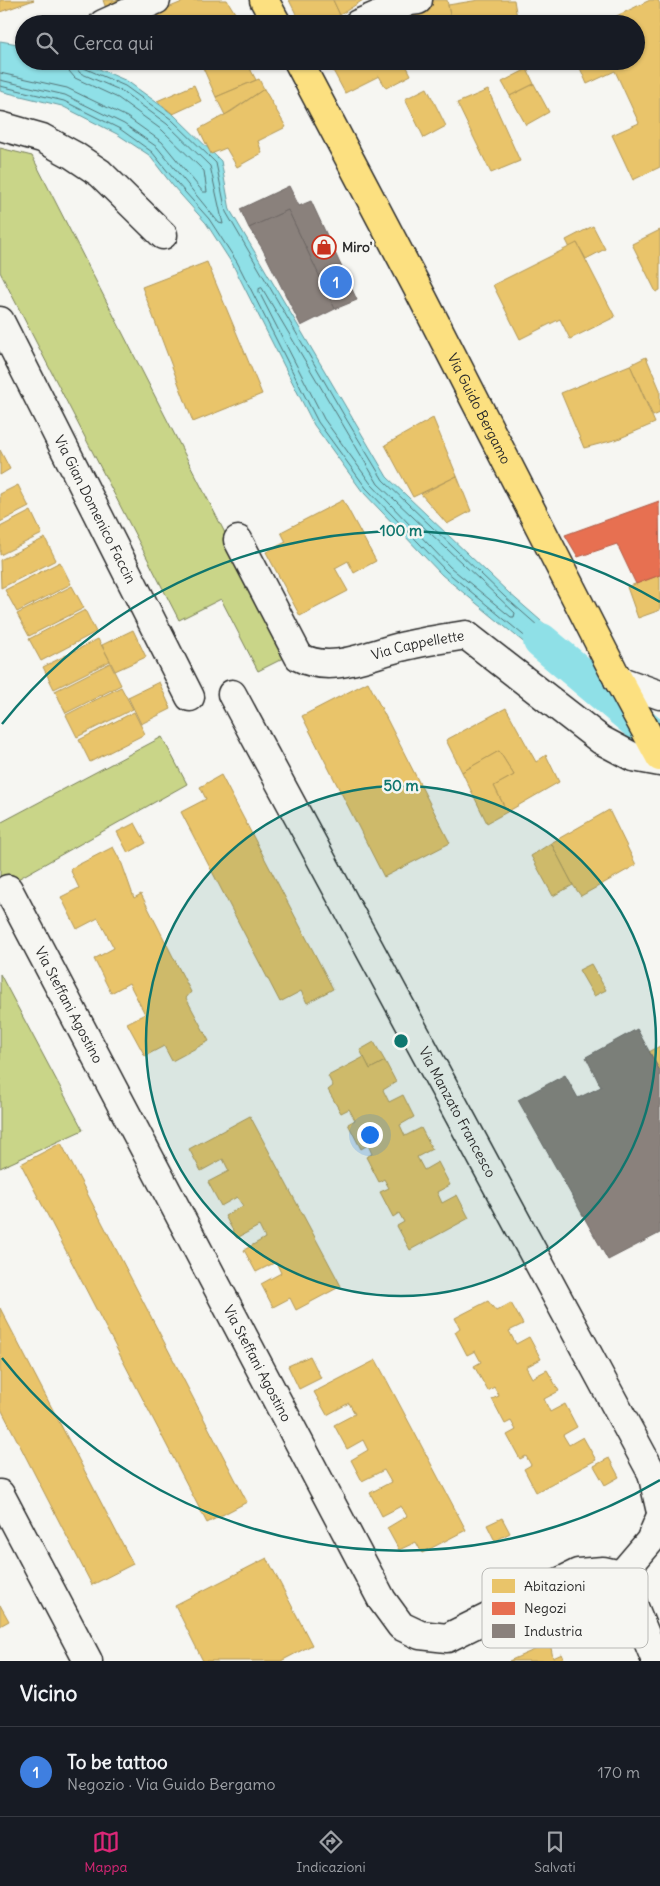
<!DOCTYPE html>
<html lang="it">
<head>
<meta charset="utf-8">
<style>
  body { margin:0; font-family:Delius,sans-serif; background:#20242c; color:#f1f3f6 }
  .you { position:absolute; left:369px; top:1134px; width:18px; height:18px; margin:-12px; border:4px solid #fff; border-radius:50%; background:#1a73e8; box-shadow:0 0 0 8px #1a73e833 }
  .badge { display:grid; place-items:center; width:32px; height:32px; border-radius:50%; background:#db2777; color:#fff; font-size:16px; font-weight:700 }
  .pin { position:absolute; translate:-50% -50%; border:2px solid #fff; box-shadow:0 1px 5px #0006 }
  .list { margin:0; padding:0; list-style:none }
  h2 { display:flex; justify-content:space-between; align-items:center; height:65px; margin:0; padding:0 20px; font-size:21px }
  h2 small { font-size:16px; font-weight:400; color:#9ea1a6 }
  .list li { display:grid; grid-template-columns:32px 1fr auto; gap:15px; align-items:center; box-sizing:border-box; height:90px; padding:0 20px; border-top:1px solid #363941 }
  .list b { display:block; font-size:19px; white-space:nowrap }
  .list p { margin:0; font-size:16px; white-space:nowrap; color:#9ea1a6 }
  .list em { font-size:16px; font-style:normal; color:#9ea1a6 }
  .icon { flex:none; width:28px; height:28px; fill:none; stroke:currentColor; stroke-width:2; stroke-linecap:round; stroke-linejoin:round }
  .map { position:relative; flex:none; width:660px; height:1661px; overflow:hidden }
  .search { position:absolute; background:#171b24; box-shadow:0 1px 4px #0004; left:15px; right:15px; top:15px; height:55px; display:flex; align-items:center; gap:12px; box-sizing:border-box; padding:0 18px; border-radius:28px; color:#9ea1a6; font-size:19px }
  .sheet { height:155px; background:#171b24 }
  nav { display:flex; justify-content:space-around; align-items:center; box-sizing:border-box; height:70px; border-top:1px solid #363941; background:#171b24; font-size:14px; color:#9ea1a6 }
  nav a { display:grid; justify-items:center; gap:2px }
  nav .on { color:#db2777 }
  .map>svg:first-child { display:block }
</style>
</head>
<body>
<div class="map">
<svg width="660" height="1661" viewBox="0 0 660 1661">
  <rect width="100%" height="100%" fill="#f6f6f2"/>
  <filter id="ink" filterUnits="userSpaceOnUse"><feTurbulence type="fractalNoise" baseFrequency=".02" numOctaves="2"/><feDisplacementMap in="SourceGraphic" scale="10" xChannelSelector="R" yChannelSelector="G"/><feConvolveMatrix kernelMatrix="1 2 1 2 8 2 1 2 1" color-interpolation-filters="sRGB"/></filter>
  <g filter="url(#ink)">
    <g fill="#c9d588" stroke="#7a805a">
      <polygon points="0,148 32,156 288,656 258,671 221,599 179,620 0,272"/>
      <polygon points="162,737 187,784 0,889 0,823"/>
      <polygon points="0,974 83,1130 0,1168"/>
    </g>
    <polygon fill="#8fe0e7" stroke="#67989c" points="0,41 24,45 24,61 81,61 127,81 174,115 221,161 230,210 387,477 509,593 588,662 572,682 442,575 362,491 314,425 233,265 206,223 173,186 149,155 117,134 62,106 0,91"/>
    <g fill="#e9c46a" stroke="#b09657">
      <polygon points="0,0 34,0 0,12"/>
      <polygon points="103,0 137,0 108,14"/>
      <polygon points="187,0 227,0 235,13 223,18 226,24 129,24"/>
      <polygon points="289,0 333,0 340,15 322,24 301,24"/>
      <polygon points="333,0 363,0 340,15"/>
      <polygon points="435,0 447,0 452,24 400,24 398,12 426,1"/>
      <polygon points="479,0 514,0 518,24 452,24 448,5"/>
      <polygon points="650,0 658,0 660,4 660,167 633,180 612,135 639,123 615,71 587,84 577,61 636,61 636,24 600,24"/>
      <polygon points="200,61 246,61 256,80 216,97"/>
      <polygon points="328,61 404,61 411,75 386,88 379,76 345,93"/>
      <polygon points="527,69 534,84 510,96 502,82"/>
      <polygon points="259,79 264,89 225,115 216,97"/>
      <polygon points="534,84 549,112 526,125 510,96"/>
      <polygon points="194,85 201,101 173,114 157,101"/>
      <polygon points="427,88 446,126 424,138 405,99"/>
      <polygon points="264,89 286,127 258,141 262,153 237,167 226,148 211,154 199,129 232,111"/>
      <polygon points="488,90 520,161 491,173 457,103"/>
      <polygon points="593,226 605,249 586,259 577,243 570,248 566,240"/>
      <polygon points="660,230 660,290 656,292 632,244"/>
      <polygon points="577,243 615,317 570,339 560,319 520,339 493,285"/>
      <polygon points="207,262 262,394 193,422 142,287"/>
      <polygon points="646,357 660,390 660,413 653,416 630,365"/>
      <polygon points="630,365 655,423 618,439 584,448 561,393"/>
      <polygon points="433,418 457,476 413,497 385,445"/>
      <polygon points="0,450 10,469 0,475"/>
      <polygon points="457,476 471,511 447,524 421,494"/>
      <polygon points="18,485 29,507 0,522 0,494"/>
      <polygon points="343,500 376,561 354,573 348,561 335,568 348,591 300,616 266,552 286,542 281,532"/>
      <polygon points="31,511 42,534 0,555 0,527"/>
      <polygon points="45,538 56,560 1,588 0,560"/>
      <polygon points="60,562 71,584 17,612 5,590"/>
      <polygon points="660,575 660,610 638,618 627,587"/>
      <polygon points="72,586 84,608 29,636 17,614"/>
      <polygon points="85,610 96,632 41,661 29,639"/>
      <polygon points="133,630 146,657 115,671 102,645"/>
      <polygon points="98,639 110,661 54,689 43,667"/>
      <polygon points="110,663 121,685 66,713 55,691"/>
      <polygon points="159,682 171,709 141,724 128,697"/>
      <polygon points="368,682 450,843 384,877 302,716"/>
      <polygon points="121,687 133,709 77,737 66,715"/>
      <polygon points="506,708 536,762 546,755 559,782 507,812 494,786 514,775 499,751 462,772 446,740"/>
      <polygon points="134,712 145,734 90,762 79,740"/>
      <polygon points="499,751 514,775 494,786 507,812 487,823 462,772"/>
      <polygon points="221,775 333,989 307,1003 301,991 280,1002 181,812 206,799 200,787"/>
      <polygon points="609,810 636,865 581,896 573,885 551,843"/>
      <polygon points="135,823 146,843 128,853 117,832"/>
      <polygon points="551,843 573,885 553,896 531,856"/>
      <polygon points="113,847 122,864 134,898 141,894 191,992 186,998 209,1041 172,1061 164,1046 145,1056 127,1023 145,1014 129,983 111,993 94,959 114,948 98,918 77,929 61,897 79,888 70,869"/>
      <polygon points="591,964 606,990 594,996 579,970"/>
      <polygon points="374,1042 385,1061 370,1069 360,1050"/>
      <polygon points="660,1046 660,1071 649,1052"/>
      <polygon points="364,1057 370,1069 385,1061 396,1082 383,1090 389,1102 403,1095 414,1117 400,1125 405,1136 421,1128 432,1149 417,1157 424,1170 438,1162 450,1185 437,1192 442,1203 457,1195 469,1218 410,1250 397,1226 404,1222 399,1213 393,1217 380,1192 389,1188 384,1179 379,1182 366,1157 372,1154 368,1145 361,1149 348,1124 355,1120 349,1109 341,1113 328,1090 333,1086 328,1076"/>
      <polygon points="250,1116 341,1286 296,1310 290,1298 273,1307 261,1284 281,1273 276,1262 256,1272 244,1250 265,1238 259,1226 237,1238 225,1216 243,1206 237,1197 221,1206 208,1182 229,1171 223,1159 201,1171 189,1149"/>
      <polygon points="61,1143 247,1502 207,1523 21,1164"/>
      <polygon points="488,1301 496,1311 511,1303 523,1324 509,1331 516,1344 529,1337 541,1359 526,1367 532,1378 547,1370 559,1391 544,1399 550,1412 565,1404 577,1427 563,1435 569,1445 583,1437 596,1460 536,1492 524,1469 531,1465 526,1456 520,1459 507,1435 516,1430 511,1421 505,1424 492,1399 499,1396 494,1387 488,1391 474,1366 481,1362 475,1351 467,1355 455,1332 460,1328 455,1318"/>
      <polygon points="0,1308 133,1564 92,1585 0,1407"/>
      <polygon points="310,1356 321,1378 299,1389 288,1366"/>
      <polygon points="376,1360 466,1530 422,1553 416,1542 399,1550 387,1528 407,1516 401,1506 382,1516 370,1493 391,1482 384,1470 362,1481 351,1460 368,1450 363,1440 347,1449 334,1425 355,1414 349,1403 327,1415 314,1392"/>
      <polygon points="609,1458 619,1477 605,1485 594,1466"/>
      <polygon points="502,1518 510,1533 495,1541 487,1525"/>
      <polygon points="267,1558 312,1645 281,1661 203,1661 175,1605"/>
      <polygon points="0,1605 9,1621 0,1626"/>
      <polygon points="550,1643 553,1658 562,1654 565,1661 509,1661"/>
    </g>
    <polygon fill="#e76f51" stroke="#af5b46" points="659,501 660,575 636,584 617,544 578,557 565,535"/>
    <g fill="#8a817c" stroke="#6e6764">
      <polygon points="289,186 299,206 311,201 357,300 335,309 288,210 249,228 240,209"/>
      <polygon points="288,210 335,309 301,326 262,248 249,228"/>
      <polygon points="637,1029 660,1071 660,1233 608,1260 518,1100 565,1075 578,1098 601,1087 586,1057"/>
    </g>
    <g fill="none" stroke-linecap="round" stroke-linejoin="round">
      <g stroke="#537376" stroke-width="1">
        <polyline points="0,73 67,88 127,117 162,142 203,192 207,192 204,171 162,130 118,98 75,78 69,71 67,61"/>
        <polyline points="0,80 65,95 124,124 157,147 219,223 223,224 210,166 167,124 122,91 80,73 76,68 75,61"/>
        <polyline points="0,86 64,101 120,129 152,152 177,183 209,219 237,262 318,422 366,488 446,571 569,673 573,673 579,664 579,662 505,597 383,480 345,417 226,212 216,163 171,119 125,86 84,68 81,61"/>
        <polygon points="262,288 378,484 515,613 514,617 511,617 450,567 371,484 324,419 259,292 259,289"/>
      </g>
      <polyline stroke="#8fe0e7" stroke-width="36" points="541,641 653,735"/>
      <g stroke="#2b2b2b" stroke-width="31">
        <g id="minor">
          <polyline points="103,24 156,0"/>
          <polyline points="358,24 410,1 418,0"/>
          <polyline points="0,126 42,138 73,155 100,173 163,235"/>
          <path id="s1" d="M0,321L190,697"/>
          <path id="s2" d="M238,540L299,657C333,675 371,653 405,646C425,641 446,638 466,635L601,740L633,757L660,762"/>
          <polyline points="618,680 660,695"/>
          <path id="s3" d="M232,694L652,1473L660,1508"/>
          <path id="s4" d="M8,889L382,1600L401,1626L420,1635L447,1638L578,1573L603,1571L621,1575"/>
          <polyline points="0,1494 88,1661"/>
          <polyline points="621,1575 656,1661"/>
          <polyline points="621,1575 650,1541 660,1518"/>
        </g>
      </g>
      <g stroke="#2b2b2b" stroke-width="31">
        <g id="major">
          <polyline points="264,0 277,24"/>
          <path id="s5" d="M298,61L417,287L613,670L660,757"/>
        </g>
      </g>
      <use href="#minor" stroke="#f6f6f2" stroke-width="28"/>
      <use href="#major" stroke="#fce080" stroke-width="28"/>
    </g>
  </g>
  <circle cx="401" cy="1041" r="255" fill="#0f766e" fill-opacity=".12"/>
  <g fill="none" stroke="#0f766e" stroke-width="2.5">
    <circle cx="401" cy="1041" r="255"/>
    <path d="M660 1480A510 510 0 0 1 2 1358M2 724A510 510 0 0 1 660 602"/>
  </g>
  <defs>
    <g id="shop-ring" transform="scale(1.25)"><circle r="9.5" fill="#f6f6f2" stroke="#c8321e" stroke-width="1.5"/><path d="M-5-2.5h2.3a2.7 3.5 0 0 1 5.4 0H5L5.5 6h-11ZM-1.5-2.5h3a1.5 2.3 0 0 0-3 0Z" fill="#c8321e"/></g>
  </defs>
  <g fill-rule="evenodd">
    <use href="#shop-ring" x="324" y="247"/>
  </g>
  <g text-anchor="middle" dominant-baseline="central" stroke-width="5" stroke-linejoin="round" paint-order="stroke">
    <g font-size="14" font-weight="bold" fill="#2b2b2b" stroke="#f6f6f2" text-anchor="start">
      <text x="342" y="247">Miro'</text>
    </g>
    <g font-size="14" fill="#2b2b2b" stroke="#f6f6f2">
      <text stroke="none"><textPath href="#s5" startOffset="392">Via Guido Bergamo</textPath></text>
      <text stroke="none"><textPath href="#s1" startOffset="211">Via Gian Domenico Faccin</textPath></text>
      <text stroke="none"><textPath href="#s2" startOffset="254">Via Cappellette</textPath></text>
      <text stroke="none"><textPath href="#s4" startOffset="131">Via Steffani Agostino</textPath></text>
      <text stroke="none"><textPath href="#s3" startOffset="475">Via Manzato Francesco</textPath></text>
      <text stroke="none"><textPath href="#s4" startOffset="536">Via Steffani Agostino</textPath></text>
    </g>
  </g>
  <rect x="482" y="1568" width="166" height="80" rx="8" fill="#f6f6f2" stroke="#b9b9b6" stroke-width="1"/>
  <rect x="492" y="1579" width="23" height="14" fill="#e9c46a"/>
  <rect x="492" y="1602" width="23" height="13" fill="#e76f51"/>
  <rect x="492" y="1624" width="23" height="14" fill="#8a817c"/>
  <g font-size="14" fill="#2b2b2b">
    <text x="524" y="1591">Abitazioni</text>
    <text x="524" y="1613">Negozi</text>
    <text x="524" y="1636">Industria</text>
  </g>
  <circle cx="401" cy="1041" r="8" fill="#0f766e" stroke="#f6f6f2" stroke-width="2.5"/>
  <g font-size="15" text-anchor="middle" font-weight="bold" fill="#0f766e" stroke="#f6f6f2" stroke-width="5" stroke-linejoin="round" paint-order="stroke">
    <text x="401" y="536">100 m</text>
    <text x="401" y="791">50 m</text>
  </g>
</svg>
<div class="you"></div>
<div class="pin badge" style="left:336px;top:282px;background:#3f7fe0">1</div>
<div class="search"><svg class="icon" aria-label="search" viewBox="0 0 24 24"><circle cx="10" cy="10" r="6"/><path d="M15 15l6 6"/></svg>Cerca qui</div>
</div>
<section class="sheet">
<h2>Vicino<small></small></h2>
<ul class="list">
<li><span class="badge" style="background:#3f7fe0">1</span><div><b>To be tattoo</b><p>Negozio · Via Guido Bergamo</p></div><em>170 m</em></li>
</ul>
</section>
<nav>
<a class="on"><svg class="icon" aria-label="map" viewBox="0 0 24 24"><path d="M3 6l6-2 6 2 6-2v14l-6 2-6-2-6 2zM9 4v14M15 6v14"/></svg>Mappa</a>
<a><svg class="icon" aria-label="directions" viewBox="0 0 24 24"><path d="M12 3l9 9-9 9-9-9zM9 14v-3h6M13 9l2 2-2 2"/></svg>Indicazioni</a>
<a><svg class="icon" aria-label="saved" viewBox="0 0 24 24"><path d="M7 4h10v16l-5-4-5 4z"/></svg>Salvati</a>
</nav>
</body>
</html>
